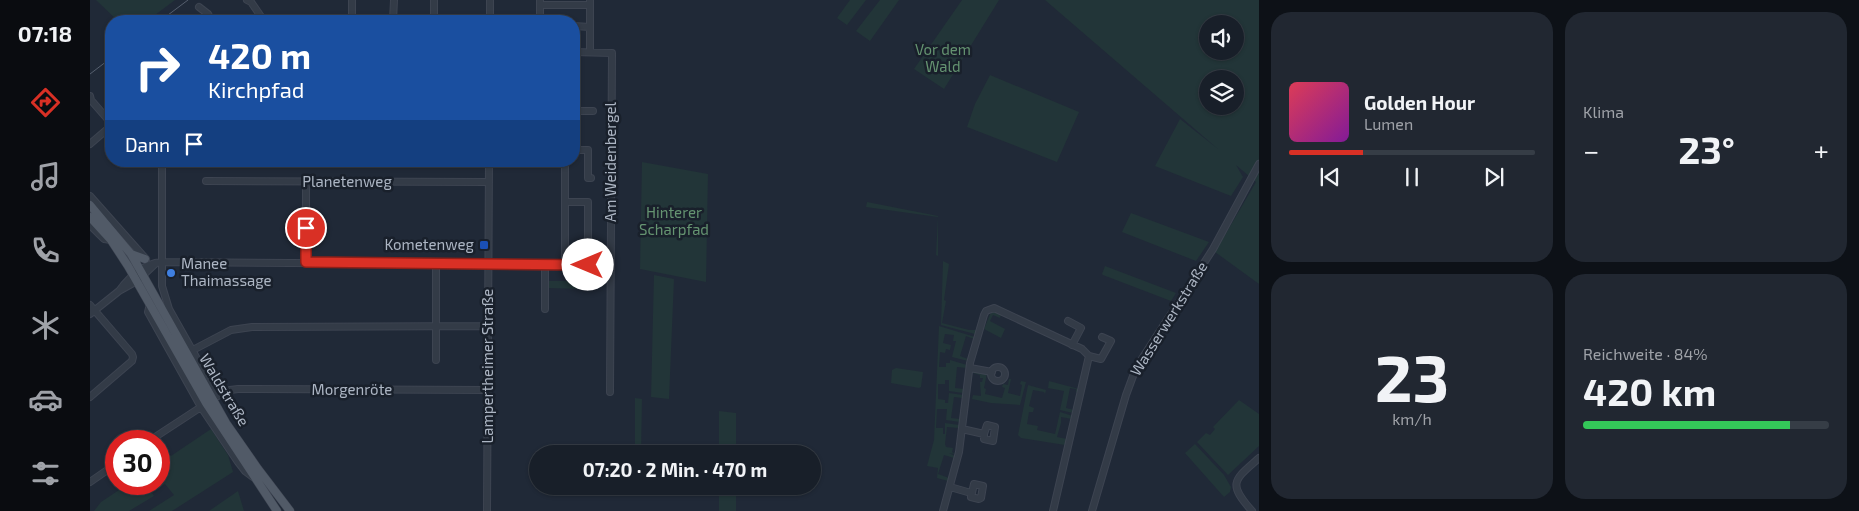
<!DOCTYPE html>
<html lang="de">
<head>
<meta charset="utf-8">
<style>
	:root { --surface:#181f29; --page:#212731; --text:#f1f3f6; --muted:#9fa2a8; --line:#363d46; --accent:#d93025 }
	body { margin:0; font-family:"Exo 2",sans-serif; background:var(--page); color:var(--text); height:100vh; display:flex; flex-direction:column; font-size:19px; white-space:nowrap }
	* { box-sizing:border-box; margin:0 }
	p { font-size:16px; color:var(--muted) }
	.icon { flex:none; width:28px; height:28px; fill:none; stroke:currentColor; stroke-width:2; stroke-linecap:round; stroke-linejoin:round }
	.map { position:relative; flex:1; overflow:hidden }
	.details { display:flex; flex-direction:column; gap:12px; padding:12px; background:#0d1117; width:600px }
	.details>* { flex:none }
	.top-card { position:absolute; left:15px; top:15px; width:475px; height:152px; border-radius:20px; box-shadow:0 1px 4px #0004,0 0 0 1px var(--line); background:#1a4fa0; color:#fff; overflow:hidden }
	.controls { position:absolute; left:1109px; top:15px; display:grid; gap:10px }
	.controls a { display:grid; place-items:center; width:45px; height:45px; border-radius:50%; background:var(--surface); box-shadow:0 1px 4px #0004,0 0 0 1px var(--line); font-size:25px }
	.speed { position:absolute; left:15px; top:430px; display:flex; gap:10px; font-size:25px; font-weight:700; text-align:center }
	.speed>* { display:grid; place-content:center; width:65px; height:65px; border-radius:50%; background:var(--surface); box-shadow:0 1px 4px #0004,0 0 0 1px var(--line); line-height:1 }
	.speed .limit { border:8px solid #d22; background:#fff; color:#111 }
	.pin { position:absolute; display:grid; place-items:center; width:42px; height:42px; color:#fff; margin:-21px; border:2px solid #fff; border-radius:50%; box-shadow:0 1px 5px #0007 }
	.me { position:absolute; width:55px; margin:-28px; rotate:270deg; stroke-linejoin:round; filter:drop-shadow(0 0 4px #0008) }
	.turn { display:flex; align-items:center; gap:18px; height:105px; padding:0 20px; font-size:22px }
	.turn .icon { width:65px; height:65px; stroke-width:2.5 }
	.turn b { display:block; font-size:35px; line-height:42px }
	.then { display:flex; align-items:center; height:48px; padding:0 20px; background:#0003; gap:10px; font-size:19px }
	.big { font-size:38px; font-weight:700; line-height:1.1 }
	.details .tile { flex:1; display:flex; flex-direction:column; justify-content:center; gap:8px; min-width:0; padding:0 18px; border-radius:20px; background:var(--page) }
	.details .dial { align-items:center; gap:0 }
	.dial b { font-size:65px; line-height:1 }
	.song { display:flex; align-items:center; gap:15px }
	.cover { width:60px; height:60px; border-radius:8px; background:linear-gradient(135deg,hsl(350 70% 55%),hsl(290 70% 35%)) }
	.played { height:5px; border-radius:2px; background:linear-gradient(90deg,var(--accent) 30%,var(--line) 30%) }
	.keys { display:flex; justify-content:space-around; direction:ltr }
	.heat { display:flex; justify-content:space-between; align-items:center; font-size:28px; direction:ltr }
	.charge { height:8px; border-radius:4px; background:linear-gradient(90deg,#34c759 84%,var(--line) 0) }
	.details .tiles { flex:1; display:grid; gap:12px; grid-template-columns:repeat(2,1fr) }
	.trip { position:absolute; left:439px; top:445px; width:292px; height:50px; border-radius:25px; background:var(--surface); box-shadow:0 1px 4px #0004,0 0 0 1px var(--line); font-weight:700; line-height:50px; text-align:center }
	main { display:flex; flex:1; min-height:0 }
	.tabs { display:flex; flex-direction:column; width:90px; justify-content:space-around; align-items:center; background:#0a0c10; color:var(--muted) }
	.tabs .icon { width:35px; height:35px }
	.tabs .active { color:var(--accent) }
	.tabs b { font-size:22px; color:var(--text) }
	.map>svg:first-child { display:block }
</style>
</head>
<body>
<main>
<nav class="tabs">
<b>07:18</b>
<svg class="icon active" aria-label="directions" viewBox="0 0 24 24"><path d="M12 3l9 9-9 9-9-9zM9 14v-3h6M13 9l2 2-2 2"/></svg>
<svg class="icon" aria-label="music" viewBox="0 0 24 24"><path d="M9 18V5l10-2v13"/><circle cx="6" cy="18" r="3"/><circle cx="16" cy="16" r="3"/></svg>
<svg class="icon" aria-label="phone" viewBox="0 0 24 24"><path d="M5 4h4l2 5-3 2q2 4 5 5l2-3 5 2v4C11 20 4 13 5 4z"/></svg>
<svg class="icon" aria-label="climate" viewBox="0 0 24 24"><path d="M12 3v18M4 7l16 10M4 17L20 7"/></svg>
<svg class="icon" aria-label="car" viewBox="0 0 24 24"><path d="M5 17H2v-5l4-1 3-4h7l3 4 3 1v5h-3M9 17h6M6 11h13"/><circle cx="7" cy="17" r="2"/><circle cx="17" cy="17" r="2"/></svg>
<svg class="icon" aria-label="filters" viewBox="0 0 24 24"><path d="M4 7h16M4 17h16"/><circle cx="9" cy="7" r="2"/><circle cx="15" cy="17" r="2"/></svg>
</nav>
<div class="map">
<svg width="1169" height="511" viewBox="0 0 1169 511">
	<rect width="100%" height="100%" fill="#202937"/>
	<path fill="#223538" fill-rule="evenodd" d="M6,0h79l-28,21h-29z
		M760,0h16l-19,25 -10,-7z
		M790,0h19l-29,41 -14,-10z
		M872,0h37l-55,89 -30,-20z
		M955,0h214v284l-44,-32 41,-70 -20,-17 7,12 -12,19 -76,-30 25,-47 38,30zM1118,24h27v27h-27zM1118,79h27v27h-27z
		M900,75l89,37 -22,50 -90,-35 8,-23z
		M552,162l66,12 -2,108 -66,-13z
		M777,202l71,14v40l-2,-1 2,-38 -72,-10z
		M1041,213l78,29 -13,19 -74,-29z
		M853,261l6,3 -5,36 2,1 -4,22 27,7h8l-2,4 -34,-9z
		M1015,266l71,27 -5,8 -68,-26 -1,-1z
		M564,275l20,4 -5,120 -18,-2z
		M458,281h36v8l-36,-1z
		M904,311l7,3 -1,4 -7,-3 -3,6 15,8 -4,9 -17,-9 7,-17z
		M849,326l36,11 -1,2 -8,-3 -6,20 8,3v2l-16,-4 4,-16h-3l1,-6 -9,-1 -2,9 8,2 -1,5 -4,-1 -1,4 -5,-1 -1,15h7v-4h4v-3l17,5v3l-10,-1 -2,21 9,1 -1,4 -14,-2v-11h-4v4h-7v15l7,1v3h3l1,-10 14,2v3l-9,-1 -3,21 9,1v3l-14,-2 1,-11h-10l-1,19h7v6h2v-11l14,2v3l-12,-1 -2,17 1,3 7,1 -1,4 3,2 -6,-1 6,3 -1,2 -10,-3 -6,19 11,4 -1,3 -11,-3 1,-10 -11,-2 7,-26z
		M806,368l27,4 -2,15 -2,1 -28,-5 1,-13z
		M883,370l14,3 -3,15 2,1 -1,5 17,4 3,-10 -3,-1 1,-3 5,1 1,-6h2l-3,14 12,3 2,-11 -2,-1 1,-3 5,1 -6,23 -29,-2 -19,-4 1,-4 8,1 -1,-14h2l1,-4h-3v-3l-7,-2z
		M959,381l30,8 -1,4 -2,-1v-3l-6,-1 -4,20 8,2 -1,3 -13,-3 4,-19 -16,-3z
		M938,385l18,5 -1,4 -1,-2 -11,-2 -4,16 5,2 -1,4h-4l-2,12 11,2 -1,4 18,4 5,-22 13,4 -1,3 -11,-2v6l-4,14 10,2 -2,6 -44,-7 -3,-3z
		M545,398l7,1 -1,55h-6z
		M1149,400l20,14v32l-31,29 -31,-33 9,-9 4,2 5,-6 -2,-2z
		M629,411l17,2v41h-17z
		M121,429l17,26 5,17 -61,39h-23l25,-16 -9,-11 -13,9 2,3 -25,15h-35l7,-9 27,-18h31v-20z
		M1105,444l29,31 7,12 -1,5 -6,5 -39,-44z
		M629,486h17v25h-17z
		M148,491l6,20h-35z"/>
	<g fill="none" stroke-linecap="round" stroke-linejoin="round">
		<defs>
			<path id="minor" d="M157,0l4,2 11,16v3
				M450,5h50
				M109,7l9,7 4,7
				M262,21v-21
				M303,21l1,-21
				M344,21v-21
				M400,21v-21
				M450,21v-21
				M484,26l16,1
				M484,52l38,1 -2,339
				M500,52v-52
				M0,96l1,4 20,23
				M484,111h19
				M0,144l21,-18
				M484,150h14v28h3
				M72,161v125l7,23 49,87 12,-6 8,-1 250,1
				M116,181l283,1
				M0,196l56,63
				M0,225l14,14 7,1
				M216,262v-80
				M455,265v44
				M475,265v-104
				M29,291c11,-15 24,-27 42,-29l427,3v-63h-23
				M60,304l-2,8 53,95 37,55 7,9 8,6
				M0,305l42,49 1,3 -1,4 -42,36
				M0,314l29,-23 18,-10 19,-18
				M978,321l13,7 -9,17
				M101,351l40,-21 21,-3 236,-1
				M999,356l12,3 10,-18 -9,-4
				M346,360v-97
				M901 374a7 7 0 1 1 14 0a7 7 0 1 1-14 0Z
				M880,368l22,4
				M872,429l22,5v5l9,2 2,-14 -8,-2 -3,9
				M59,441l52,-34
				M0,482l26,-18
				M884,484l9,2 -2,12 -2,1 -8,-2z
				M860,487l21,6
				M397,511l2,-350
				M853,511l16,-59 11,-89 14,-48 2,-4 8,-3 88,41 7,7 -36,155
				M1002,511l34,-116 10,-27 77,-119 46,-85
				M1162,511c-25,-28 -18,-31 7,-53"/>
			<path id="major" d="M0,205l41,49 95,169 32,46 32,42
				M0,217l21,23 17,26 78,137 71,108
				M41,254l14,5"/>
		</defs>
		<use href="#minor" stroke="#3d4451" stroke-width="8"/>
		<use href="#major" stroke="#3d4451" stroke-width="9"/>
		<use href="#minor" stroke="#333b47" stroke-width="6"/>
		<use href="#major" stroke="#515a67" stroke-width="8"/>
		<path stroke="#555f6e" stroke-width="1" d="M70,21l28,-21
			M0,74l21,-16"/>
	</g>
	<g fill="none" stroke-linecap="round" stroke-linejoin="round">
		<defs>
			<path id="route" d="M216,228v34l282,3"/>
		</defs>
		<use href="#route" stroke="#8d1f18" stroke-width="12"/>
		<use href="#route" stroke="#d93025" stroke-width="9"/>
	</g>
	<rect fill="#1a4fb4" stroke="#19202b" stroke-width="2" x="389" y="240" width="10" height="10" rx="2.5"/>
	<circle fill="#3f7fe0" stroke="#19202b" stroke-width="2" cx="81" cy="273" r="5"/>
	<g text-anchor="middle" stroke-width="5" stroke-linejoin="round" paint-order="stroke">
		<g font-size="15" fill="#659471" stroke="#19202b">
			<text x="853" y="55">Vor dem<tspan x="853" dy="17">Wald</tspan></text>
			<text x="584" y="218">Hinterer<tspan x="584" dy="17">Scharpfad</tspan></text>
		</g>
		<g font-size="15" fill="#adb6c4" stroke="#19202b">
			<text transform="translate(521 162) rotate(-90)" y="5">Am Weidenbergel</text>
			<text x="257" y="187">Planetenweg</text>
			<text transform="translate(1079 319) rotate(-58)" y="5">Wasserwerkstraße</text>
			<text transform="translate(398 366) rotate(-90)" y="5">Lampertheimer Straße</text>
			<text transform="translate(134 390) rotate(59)" y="5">Waldstraße</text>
			<text x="262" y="395">Morgenröte</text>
		</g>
		<g font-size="15" fill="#adb6c4" stroke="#19202b" text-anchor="end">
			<text x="384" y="250">Kometenweg</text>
			<text x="91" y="269" text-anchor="start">Manee<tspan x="91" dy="17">Thaimassage</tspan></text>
		</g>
	</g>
</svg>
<div class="controls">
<a><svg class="icon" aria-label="sound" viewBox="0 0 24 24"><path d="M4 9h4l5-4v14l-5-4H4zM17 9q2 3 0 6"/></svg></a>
<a><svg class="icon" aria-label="layers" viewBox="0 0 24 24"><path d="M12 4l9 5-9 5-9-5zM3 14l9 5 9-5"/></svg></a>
</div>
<div class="speed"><div class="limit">30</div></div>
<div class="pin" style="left:216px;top:228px;background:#d93025"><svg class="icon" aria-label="arrive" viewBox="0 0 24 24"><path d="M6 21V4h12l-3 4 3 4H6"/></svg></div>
<svg class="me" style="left:498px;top:265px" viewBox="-20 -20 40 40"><circle r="19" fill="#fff"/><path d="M0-13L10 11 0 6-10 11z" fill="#d93025"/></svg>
<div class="trip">07:20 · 2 Min. · 470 m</div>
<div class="top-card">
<div class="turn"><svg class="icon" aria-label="right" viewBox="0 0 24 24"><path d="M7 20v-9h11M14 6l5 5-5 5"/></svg><div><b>420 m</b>Kirchpfad</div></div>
<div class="then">Dann<svg class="icon" aria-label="arrive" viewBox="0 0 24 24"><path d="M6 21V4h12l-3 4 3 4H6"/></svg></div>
</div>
</div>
<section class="details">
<div class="tiles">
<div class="tile">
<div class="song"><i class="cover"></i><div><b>Golden Hour</b><p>Lumen</p></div></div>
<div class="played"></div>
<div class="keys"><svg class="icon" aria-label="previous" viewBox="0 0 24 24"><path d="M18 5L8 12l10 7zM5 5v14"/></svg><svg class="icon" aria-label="pause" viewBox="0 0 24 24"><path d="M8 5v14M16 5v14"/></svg><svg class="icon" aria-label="next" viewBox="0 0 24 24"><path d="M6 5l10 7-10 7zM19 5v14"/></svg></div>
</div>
<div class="tile"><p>Klima</p>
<div class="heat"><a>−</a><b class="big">23°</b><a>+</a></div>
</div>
<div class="tile dial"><b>23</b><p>km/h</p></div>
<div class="tile"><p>Reichweite · 84%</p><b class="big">420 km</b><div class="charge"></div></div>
</div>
</section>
</main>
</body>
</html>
